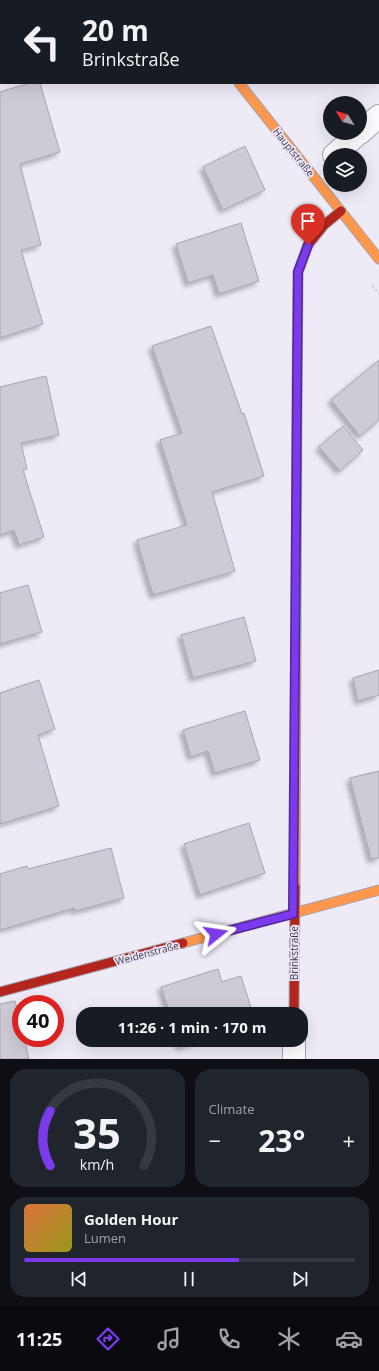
<!DOCTYPE html>
<html lang="en">
<head>
<meta charset="utf-8">
<style>
	:root { --surface:#171b24; --page:#20242c; --text:#f1f3f6; --muted:#9ea1a6; --line:#363941; --accent:#7c3aed }
	body { margin:0; font-family:"Open Sans",sans-serif; background:var(--page); color:var(--text); height:100vh; display:flex; flex-direction:column; font-size:15px; white-space:nowrap }
	* { box-sizing:border-box; margin:0 }
	p { font-size:13px; color:var(--muted) }
	.icon { flex:none; width:22px; height:22px; fill:none; stroke:currentColor; stroke-width:2; stroke-linecap:round; stroke-linejoin:round }
	.map { position:relative; height:1059px; overflow:hidden }
	.details { display:flex; flex-direction:column; gap:10px; padding:10px; background:#0d0f14; flex:1 }
	.details>* { flex:none }
	.hud { position:absolute; left:0px; top:0px; width:379px; height:84px; box-shadow:0 4px 16px #0002; background:#171b24; color:var(--text); overflow:hidden }
	.needle { width:26px; rotate:307deg }
	.fabs { position:absolute; left:323px; top:96px; display:grid; gap:8px }
	.fabs a { display:grid; place-items:center; width:44px; height:44px; border-radius:50%; background:var(--surface); box-shadow:0 4px 16px #0002; font-size:20px }
	.speed { position:absolute; left:12px; top:995px; display:flex; gap:8px; font-size:20px; font-weight:700; text-align:center }
	.speed>* { display:grid; place-content:center; width:52px; height:52px; border-radius:50%; background:var(--surface); box-shadow:0 4px 16px #0002; line-height:1 }
	.speed .limit { border:6px solid #d22; background:#fff; color:#111 }
	.pin { position:absolute; display:grid; place-items:center; width:34px; height:34px; color:#fff; margin:-41px -17px; border-radius:50% 50% 50% 0; rotate:-45deg; box-shadow:0 0 4px #0007 }
	.pin .icon { rotate:45deg }
	.me { position:absolute; width:44px; margin:-22px; rotate:75deg; stroke-linejoin:round; filter:drop-shadow(0 0 3px #0008) }
	.turn { display:flex; align-items:center; gap:14px; height:84px; padding:0 16px; font-size:18px }
	.turn .icon { width:52px; height:52px; stroke-width:2.5 }
	.turn b { display:block; font-size:28px; line-height:34px }
	.big { font-size:30px; font-weight:700; line-height:1.1 }
	.details .widget { flex:1; display:flex; flex-direction:column; justify-content:center; gap:6px; min-width:0; padding:0 14px; border-radius:16px; background:var(--page) }
	.details .dial { align-items:center; gap:0 }
	.dial svg { height:104px; overflow:visible; fill:none; stroke:var(--line); stroke-width:7; stroke-linecap:round; text-anchor:middle }
	.dial text { fill:var(--text); stroke:none }
	.song { display:flex; align-items:center; gap:12px }
	.cover { width:48px; height:48px; border-radius:6px; background:linear-gradient(135deg,hsl(20 70% 55%),hsl(60 70% 35%)) }
	.played { height:4px; border-radius:2px; background:linear-gradient(90deg,var(--accent) 65%,var(--line) 65%) }
	.keys { display:flex; justify-content:space-around; direction:ltr }
	.heat { display:flex; justify-content:space-between; align-items:center; font-size:22px; direction:ltr }
	.details .tiles { flex:1; display:grid; gap:10px; grid-template-columns:1fr 1fr }
	.widget:last-child { grid-column:span 2 }
	.trip { position:absolute; left:76px; top:1007px; width:232px; height:40px; border-radius:16px; background:var(--surface); box-shadow:0 4px 16px #0002; font-weight:700; line-height:40px; text-align:center }
	.menu { display:flex; height:64px; justify-content:space-around; align-items:center; background:#090b0e; color:var(--muted) }
	.menu .icon { width:28px; height:28px }
	.menu .selected { color:var(--accent) }
	.menu b { font-size:18px; color:var(--text) }
	.map>svg:first-child { display:block }
</style>
</head>
<body>
<div class="map">
<svg width="379" height="1059" viewBox="0 0 379 1059">
	<defs>
		<filter id="shadow"><feDropShadow dx="-3.5" dy="3.5" stdDeviation="2" flood-color="#0004"/></filter>
	</defs>
	<rect width="100%" height="100%" fill="#eeeaf6"/>
	<path fill="#cfcbd6" stroke="#a8a4b0" filter="url(#shadow)" d="M30,83h10l20,69 -40,12 21,81 -20,5 22,74 -43,14v-246z
		M245,146l20,44 -42,20 -20,-43z
		M241,223l18,58 -40,13 -6,-19 -25,8 -12,-39z
		M211,326l31,88 2,-1 20,63 -52,16 23,79 -82,24 -16,-55 50,-15 -27,-85 22,-7 -30,-87z
		M379,360v60l-19,16 -29,-36z
		M46,376l13,59 -38,8 6,26 -4,1 21,67 -25,8 -5,-15 -14,5v-148z
		M343,426l20,24 -23,21 -21,-24z
		M28,585l14,47 -42,12v-51z
		M244,617l12,44 -63,17 -12,-43z
		M379,670v25l-21,6 -5,-23z
		M39,680l16,49 -17,6 21,71 -59,18v-131z
		M245,711l15,49 -45,13 -7,-22 -17,6 -8,-27z
		M379,771v87l-8,1 -21,-81z
		M249,823l16,50 -65,22 -16,-51z
		M111,848l13,50 -49,13 -1,-3 -74,22v-56l27,-8 1,3z
		M218,969l4,13 19,-6 12,38h-83l-9,-27z
		M15,1001l6,24v13h3l5,21h-29v-55z
		M178,1040h23l-21,7z"/>
	<g fill="none" stroke-linecap="round" stroke-linejoin="round">
		<defs>
			<path id="street" d="M360,133l19,-17
				M334,155l25,-22
				M294,1040v19"/>
			<path id="fast" d="M173,0l1,1
				M296,640l1,-249"/>
			<path id="slow" d="M239,83l140,176
				M295,887l1,-247
				M183,943l196,-53"/>
			<path id="jam" d="M297,391l1,-119 10,-27 16,-20 17,-14
				M0,992l183,-49
				M294,1014l1,-127"/>
		</defs>
		<use href="#street" stroke="#a6a2ad" stroke-width="24"/>
		<use href="#fast" stroke="#a6a2ad" stroke-width="11"/>
		<use href="#slow" stroke="#a6a2ad" stroke-width="11"/>
		<use href="#jam" stroke="#a6a2ad" stroke-width="11"/>
		<path stroke="#d7d6da" stroke-width="2.5" stroke-dasharray="3 2" stroke-linecap="butt" d="M372,285l7,9"/>
		<use href="#street" stroke="#fcfcfe" stroke-width="22"/>
		<use href="#fast" stroke="#63d668" stroke-width="9"/>
		<use href="#slow" stroke="#ff974d" stroke-width="9"/>
		<use href="#jam" stroke="#b3261e" stroke-width="9"/>
	</g>
	<g fill="none" stroke-linecap="round" stroke-linejoin="round">
		<defs>
			<path id="route" d="M216,934l77,-20 5,-642 10,-27"/>
		</defs>
		<use href="#route" stroke="#51269a" stroke-width="10"/>
		<use href="#route" stroke="#7c3aed" stroke-width="7"/>
	</g>
	<g text-anchor="middle" stroke-width="3.5" stroke-linejoin="round" paint-order="stroke">
		<g font-size="10" fill="#3d3946" stroke="#ece6fa">
			<text transform="translate(294 152) rotate(51)" y="4">Hauptstraße</text>
			<text transform="translate(147 953) rotate(-15)" y="4">Weidenstraße</text>
			<text transform="translate(294 953) rotate(-90)" y="4">Brinkstraße</text>
		</g>
	</g>
</svg>
<div class="fabs">
<a><svg class="needle" viewBox="-14 -14 28 28"><path d="M0-13l5 13h-10z" fill="#e53935"/><path d="M0 13l5-13h-10z" fill="#9ea1a6"/></svg></a>
<a><svg class="icon" aria-label="layers" viewBox="0 0 24 24"><path d="M12 4l9 5-9 5-9-5zM3 14l9 5 9-5"/></svg></a>
</div>
<div class="speed"><div class="limit">40</div></div>
<div class="pin" style="left:308px;top:245px;background:#d93025"><svg class="icon" aria-label="arrive" viewBox="0 0 24 24"><path d="M6 21V4h12l-3 4 3 4H6"/></svg></div>
<svg class="me" style="left:216px;top:934px" viewBox="-20 -20 40 40"><path d="M0-17L14 15 0 8-14 15z" fill="#7c3aed" stroke="#fff" stroke-width="4"/></svg>
<div class="trip">11:26 · 1 min · 170 m</div>
<div class="hud">
<div class="turn"><svg class="icon" aria-label="left" viewBox="0 0 24 24"><path d="M17 20v-9H6M10 6l-5 5 5 5"/></svg><div><b>20 m</b>Brinkstraße</div></div>
</div>
</div>
<section class="details">
<div class="tiles">
<div class="widget dial"><svg viewBox="0 0 100 80">
<path d="M14 69A42 42 0 1 1 86 69"/>
<path d="M14 69A42 42 0 0 1 14 27" stroke="#7c3aed"/>
<text x="50" y="56" font-size="32" font-weight="700">35</text>
<text x="50" y="72" font-size="11">km/h</text>
</svg></div>
<div class="widget"><p>Climate</p>
<div class="heat"><a>−</a><b class="big">23°</b><a>+</a></div>
</div>
<div class="widget">
<div class="song"><i class="cover"></i><div><b>Golden Hour</b><p>Lumen</p></div></div>
<div class="played"></div>
<div class="keys"><svg class="icon" aria-label="previous" viewBox="0 0 24 24"><path d="M18 5L8 12l10 7zM5 5v14"/></svg><svg class="icon" aria-label="pause" viewBox="0 0 24 24"><path d="M8 5v14M16 5v14"/></svg><svg class="icon" aria-label="next" viewBox="0 0 24 24"><path d="M6 5l10 7-10 7zM19 5v14"/></svg></div>
</div>
</div>
</section>
<nav class="menu">
<b>11:25</b>
<svg class="icon selected" aria-label="directions" viewBox="0 0 24 24"><path d="M12 3l9 9-9 9-9-9zM9 14v-3h6M13 9l2 2-2 2"/></svg>
<svg class="icon" aria-label="music" viewBox="0 0 24 24"><path d="M9 18V5l10-2v13"/><circle cx="6" cy="18" r="3"/><circle cx="16" cy="16" r="3"/></svg>
<svg class="icon" aria-label="phone" viewBox="0 0 24 24"><path d="M5 4h4l2 5-3 2q2 4 5 5l2-3 5 2v4C11 20 4 13 5 4z"/></svg>
<svg class="icon" aria-label="climate" viewBox="0 0 24 24"><path d="M12 3v18M4 7l16 10M4 17L20 7"/></svg>
<svg class="icon" aria-label="car" viewBox="0 0 24 24"><path d="M5 17H2v-5l4-1 3-4h7l3 4 3 1v5h-3M9 17h6M6 11h13"/><circle cx="7" cy="17" r="2"/><circle cx="17" cy="17" r="2"/></svg>
</nav>
</body>
</html>
